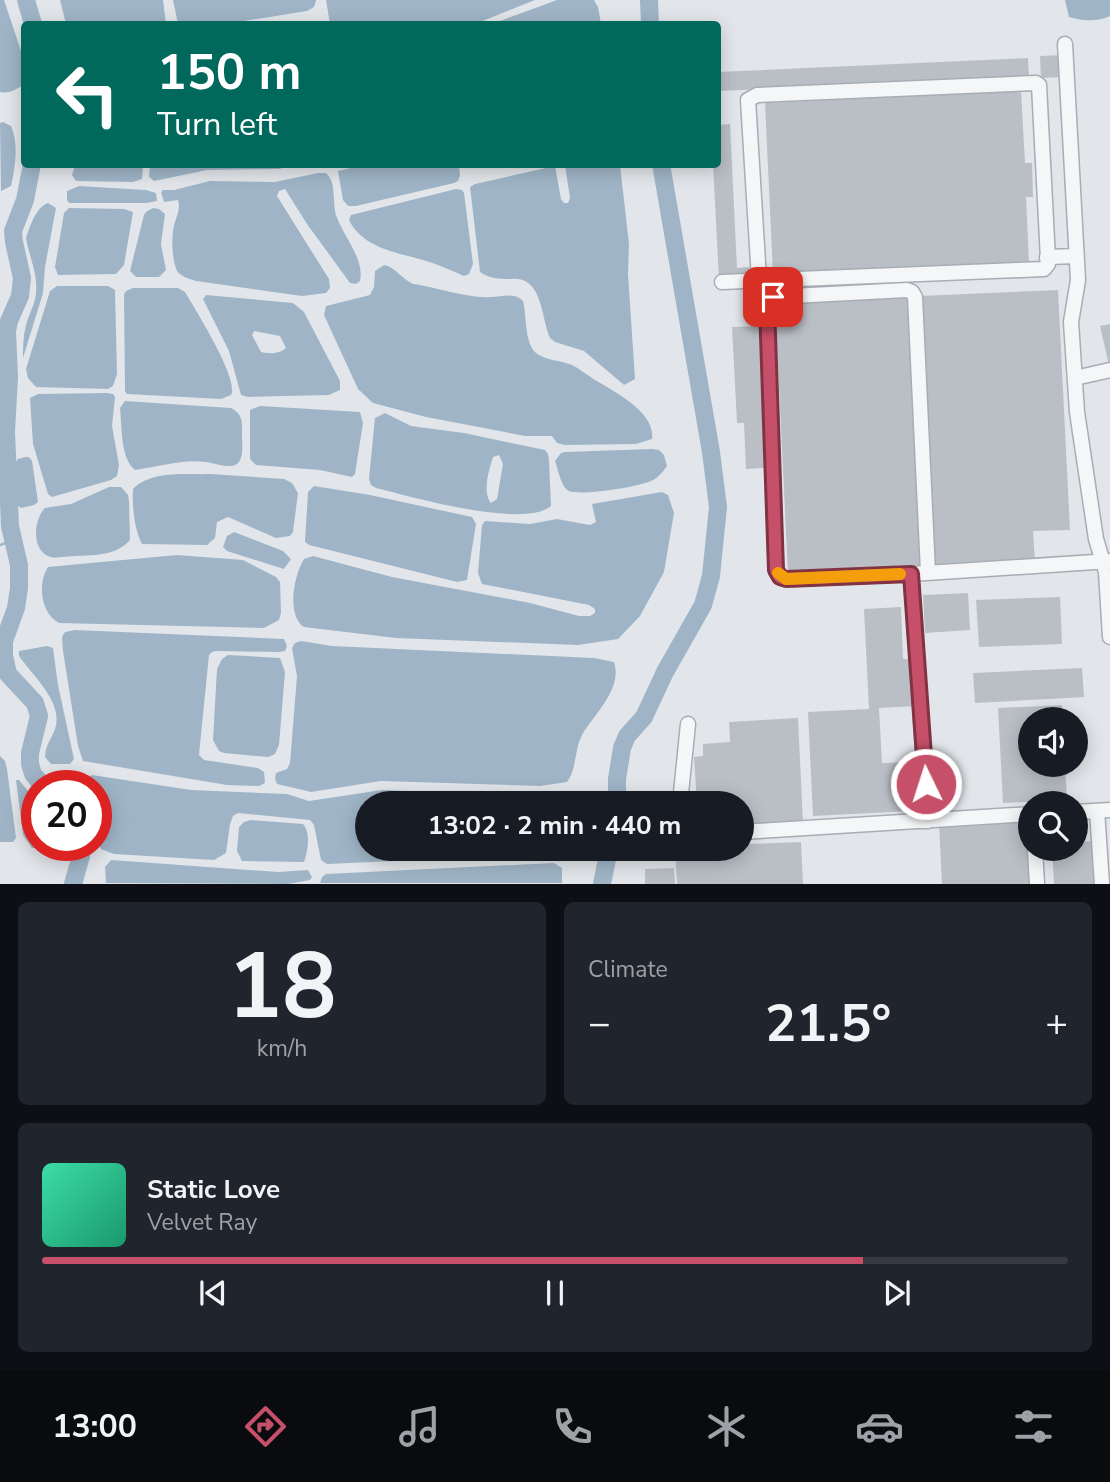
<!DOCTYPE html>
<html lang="en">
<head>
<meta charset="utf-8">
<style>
	:root { --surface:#171b24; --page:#20242c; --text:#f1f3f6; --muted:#9ea1a6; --line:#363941; --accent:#c64f69 }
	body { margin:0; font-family:"Nunito Sans",sans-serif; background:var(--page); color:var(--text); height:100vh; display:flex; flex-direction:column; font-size:26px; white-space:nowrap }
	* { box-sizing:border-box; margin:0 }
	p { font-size:23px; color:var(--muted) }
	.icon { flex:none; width:38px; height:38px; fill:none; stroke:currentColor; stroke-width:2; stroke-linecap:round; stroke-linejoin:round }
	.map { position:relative; height:884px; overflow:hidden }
	.side { display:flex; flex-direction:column; gap:18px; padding:18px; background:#0d0f14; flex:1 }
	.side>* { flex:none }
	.guide { position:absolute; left:21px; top:21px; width:700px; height:147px; border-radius:7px; box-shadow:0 4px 18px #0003; background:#00695c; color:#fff; overflow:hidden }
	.fabs { position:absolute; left:1018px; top:707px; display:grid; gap:14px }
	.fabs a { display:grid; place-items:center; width:70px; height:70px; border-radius:50%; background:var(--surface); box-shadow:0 4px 18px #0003; font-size:35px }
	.speed { position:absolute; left:21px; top:770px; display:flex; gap:14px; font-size:35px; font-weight:700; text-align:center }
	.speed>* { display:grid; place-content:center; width:91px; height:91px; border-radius:50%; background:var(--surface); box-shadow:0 4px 18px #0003; line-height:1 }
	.speed .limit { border:10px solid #d22; background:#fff; color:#111 }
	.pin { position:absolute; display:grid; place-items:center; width:60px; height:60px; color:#fff; margin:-30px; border-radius:14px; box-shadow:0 4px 10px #0006 }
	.me { position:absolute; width:77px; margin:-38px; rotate:356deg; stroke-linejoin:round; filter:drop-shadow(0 0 5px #0008) }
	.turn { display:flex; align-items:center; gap:24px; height:147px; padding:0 21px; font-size:32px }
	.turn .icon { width:91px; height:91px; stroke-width:2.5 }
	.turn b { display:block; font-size:49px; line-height:60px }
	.big { font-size:52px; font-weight:700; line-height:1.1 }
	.side .widget { flex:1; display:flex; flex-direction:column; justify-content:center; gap:10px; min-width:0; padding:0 24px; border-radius:10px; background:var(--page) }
	.side .dial { align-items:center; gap:0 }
	.dial b { font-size:91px; line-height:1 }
	.song { display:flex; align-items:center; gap:21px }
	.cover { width:84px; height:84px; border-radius:10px; background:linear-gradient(135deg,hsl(160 70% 55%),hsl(160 70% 35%)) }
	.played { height:7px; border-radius:4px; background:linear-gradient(90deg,var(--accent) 80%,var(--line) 80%) }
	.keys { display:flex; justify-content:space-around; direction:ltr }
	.heat { display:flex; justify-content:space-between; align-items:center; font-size:38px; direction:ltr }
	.side .tiles { flex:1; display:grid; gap:18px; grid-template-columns:1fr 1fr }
	.widget:last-child { grid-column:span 2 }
	.trip { position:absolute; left:355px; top:791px; width:399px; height:70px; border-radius:35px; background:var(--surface); box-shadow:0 4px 18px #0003; font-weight:700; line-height:70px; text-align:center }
	.dock { display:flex; height:112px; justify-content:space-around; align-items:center; background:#090b0e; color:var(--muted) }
	.dock .icon { width:49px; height:49px }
	.dock .selected { color:var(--accent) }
	.dock b { font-size:32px; color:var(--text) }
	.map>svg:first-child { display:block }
</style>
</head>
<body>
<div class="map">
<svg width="1110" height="884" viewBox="0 0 1110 884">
	<rect width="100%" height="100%" fill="#e2e6ea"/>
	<path fill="#9fb5c7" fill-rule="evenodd" d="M0,0h4l20,60v25c-8,4 -14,9 -24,7z
		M60,0h103l3,24h-100z
		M173,0h143v1l-2,6 -7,4 -82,13h-47z
		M326,0h209l-60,24h-145z
		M557,0h37l4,7 3,17h-109z
		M1065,0h45v16c-12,6 -28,5 -41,1z
		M3,122l8,4c8,18 4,42 0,60l-10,5 -1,-68z
		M75,165h68l-1,14 -9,3 -57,-1 -4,-6z
		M150,165v-1l142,1 -13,4 -72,1 -53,11 -5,-4z
		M363,165h96l1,11 -2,5 -4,2 -98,23h-8l-5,-6 -5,-29z
		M565,165h55l9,79 -1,30 7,105 -11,6 -40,-34 -29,-9 -5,-4c-9,-19 -7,-62 -38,-59 -12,0 -22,0 -32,-7l-10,-85 5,-3 80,-18 6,33 3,4h4l2,-5z
		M318,173h8c11,10 6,28 10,42 7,21 29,44 24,66l-4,3 -6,-1 -43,-59 -22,-35 -6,2 -2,5 52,83 1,9 -4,5 -24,3 -106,-15c-6,-2 -15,-4 -19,-10 -5,-11 -6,-33 -3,-45 2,-9 7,-17 4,-26l-14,2 -3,-10 2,-2h11l36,-9 65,1z
		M79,186l67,4 10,3 1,8 -10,2h-78l-2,-3v-9z
		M456,189l6,1 2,3 9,71 -4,10 -5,2c-14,-6 -27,-12 -41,-16 -28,-8 -60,-12 -74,-40l2,-5z
		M48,203l8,5 -11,59 -2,26 -20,65c0,-11 0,-22 3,-33 3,-12 9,-20 10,-32 2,-20 -7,-36 -10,-55 4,-12 10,-31 22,-35z
		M69,208l55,1 9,3 -9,53 -8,9 -58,1 -3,-8 9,-54z
		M153,208l6,1 6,5 -4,30 5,26 -7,7h-23l-6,-6 14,-56 2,-3z
		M384,265c11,2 18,14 29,19 22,3 58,15 78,13 11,0 23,-5 32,4 4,15 1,41 13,52 10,8 25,7 36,12 8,4 15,10 23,15 18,11 61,32 57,59l-16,5 -71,1 -8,-2 -5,-7h-27l-99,-19 -53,-14 -15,-14 -34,-74 2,-9 44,-11 4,-8 1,-16z
		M57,286h51l7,4 2,84 -4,12 -5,3 -72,-2 -8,-9 -2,-9 24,-78z
		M133,288h45l7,4c10,17 55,88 46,103l-10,4 -94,-5 -2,-3 -1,-97 2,-3z
		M206,295l87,8 11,9 36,69v9l-11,5 -81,2 -7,-2 -12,-44 -26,-52zM254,331l26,5 6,12c-6,6 -18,6 -25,4l-9,-17z
		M107,393l6,1 2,3 -3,29 7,39 -2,11 -6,4 -59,17 -4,-3 -15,-50 -3,-46 8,-4z
		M125,401l106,7c13,7 11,15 11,28 0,8 2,21 -4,27 -7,7 -23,0 -32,-1 -23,-3 -48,5 -71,8 -15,-12 -13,-44 -15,-62z
		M260,406l100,6 3,11 -8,51 -3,3 -32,-7 -64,-5 -6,-6v-49z
		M385,413l26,13 53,7 81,17 3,4 1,6 2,46c-27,23 -139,-9 -175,-18l-5,-3 -2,-6 6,-61zM499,455l4,9 -6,35 -6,4c-9,-11 -2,-33 2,-46z
		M652,449l7,1 5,5 3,11c-5,7 -9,12 -16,15 -13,6 -70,15 -82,10 -8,-4 -11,-22 -14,-30l6,-8 4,-1z
		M25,457h4l3,4 6,41 -4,3 -13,3 -3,-2 -3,-43 3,-4z
		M211,474l73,5 8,4 6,10 -5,39 -3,4 -14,2 -48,-21 -11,5 -2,16 -8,7 -65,-1c-8,-15 -10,-39 -9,-55 19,-19 52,-14 78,-15z
		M314,486l56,9 102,22 4,7 -9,56 -10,2 -148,-37 -4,-3 3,-50z
		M109,487h12l7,8 1,6 1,39c-16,19 -44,14 -66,17 -5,0 -11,2 -16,-1 -17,-8 -14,-37 -3,-48l26,-4z
		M662,492l6,3 6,18 -10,59 -24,44 -22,23 -40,6 -182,-7 -92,-11c-18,-12 -10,-52 0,-68l9,-3 79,21 138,26 49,13h11l5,-3v-4l-6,-4 -107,-21 -4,-11 4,-48 3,-4 45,3 27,-5 33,6 6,-3 -4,-18z
		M234,532l49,19 8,8 -7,10 -57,-18 -4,-4 4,-11z
		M177,555l66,5 33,17 4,5 1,31 -2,7 -15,8 -205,-5c-18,-9 -22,-39 -11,-56z
		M75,630l209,9 3,7 -2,5 -6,1 -63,-1 -4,1 -3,3 -10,100 5,5 54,8 6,4 1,11 -6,3 -32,-1 -144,-24 -5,-15 -15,-95 -1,-14 3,-5z
		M301,641l31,5 262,12 20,4c9,27 -20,52 -32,73 -8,15 -5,34 -15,47l-27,4 -159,-5 -70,11 -34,-8 -2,-5 1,-6 11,-4 3,-6 7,-87 -5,-28 3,-5z
		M47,646l6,2 5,37 16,74 -4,5h-19l-6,-7c0,-13 9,-21 11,-32 5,-25 -24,-50 -37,-69v-5z
		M228,655l52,3 5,14 -6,73 -4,9 -7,3 -44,-4 -5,-2 -6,-11 4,-71 5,-10z
		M0,756l5,5 2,8 9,69 -3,4h-13z
		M92,775l99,15 96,4 22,7 73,-11 113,4 73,-1 4,10h-204v46h197l-9,6 -7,2 -110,2 -112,5 -6,-4 -7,-35 -4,-5 -72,-7 -5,3 -3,8 -4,29 -12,7 -100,-6 -13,-5 -5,-10v-53h-12l1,-8z
		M16,780h3l18,22v43h20l-1,1 -24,2 -9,-13z
		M251,820l52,4c8,9 5,27 1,38l-62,-1 -5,-10 2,-24 5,-5z
		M111,860l167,12 30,-2 4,7 -2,3 -22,4 -182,-1 -1,-16z
		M554,863l8,5v15h-242l2,-6 4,-3z"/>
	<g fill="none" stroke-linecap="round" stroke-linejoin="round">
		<path stroke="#9fb5c7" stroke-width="2.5" d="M0,545l14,-5"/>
		<path stroke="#9fb5c7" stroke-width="18" d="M26,0l7,24
			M649,0l1,24
			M32,164l-7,36 -12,31 1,11 8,36 -2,18 -11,25 -2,10 2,46 -3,55 4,94 9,39v23l-3,20 -12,33v14l4,19 27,29 4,13 -9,37v11l3,10 10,12
			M617,803v-24l5,-31 5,-12 17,-19 21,-45 38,-67 8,-29 7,-69 -7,-55 -50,-288
			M73,884l8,-28 -2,-11
			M602,884l7,-35"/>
	</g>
	<path fill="#babfc6" d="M1062,55l1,22 -22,1 -1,-22z
		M1028,58l1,19 -311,14v-19z
		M1021,91l4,72h7l1,34h-7l3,65 -256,12 -8,-171z
		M730,124l7,144 12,-1v12l-30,1 -6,-116h5v-39z
		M1058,290l12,240 -37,1 2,31 -100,4 -14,-270z
		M908,297l13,271 -133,6 -13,-271z
		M1110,324v41h-1l-9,-39z
		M759,326l7,142 -20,1 -2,-46h-7l-5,-96z
		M968,593l2,37 -45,3 -2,-38z
		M1060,597l2,47 -83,3 -3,-47z
		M901,607l2,52h12l2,47 -38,2 3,55 28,-1 2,49 -99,5 -5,-104 61,-3 -5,-100z
		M1082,668l2,29 -109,6 -2,-30z
		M1062,705l1,14h-32v46h34l2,35 -64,3 -5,-95z
		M798,718l5,105 -61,3v-23h-45l-3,-46 9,-1v-12l27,-2 -1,-20z
		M1028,818l4,66h-90l-3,-62z
		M742,837l8,1v6l51,-2 2,42h-126l-2,-35h67z
		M1096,841l2,43h-44l-2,-35h24v-7z
		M674,868l1,16h-30v-15z"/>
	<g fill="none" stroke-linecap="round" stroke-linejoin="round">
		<defs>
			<path id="minor" d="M1065,44l13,236 -7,42 6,90 19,127 10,33 4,65
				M759,279l-11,-179 9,-5 279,-12 3,2 9,174
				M722,282l322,-13 4,-5 -1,-7 30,-1
				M1075,378l35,-8
				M928,572l-13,-275 -3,-5 -5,-2 -134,7 -4,3 -2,6 9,264 4,7 6,2 125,-5 199,-13
				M911,574l17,247
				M680,803l8,-79
				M1097,811l5,73
				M1076,812l34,-2
				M742,832l289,-18
				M1035,849l2,35"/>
		</defs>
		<use href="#minor" stroke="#a7adb4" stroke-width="17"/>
		<use href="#minor" stroke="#f5f6f8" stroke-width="14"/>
	</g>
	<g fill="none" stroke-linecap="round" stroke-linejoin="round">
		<defs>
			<path id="route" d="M773,297l-4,3 -2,6 9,264 4,7 6,2 125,-5 15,210"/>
		</defs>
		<use href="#route" stroke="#813344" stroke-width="18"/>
		<use href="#route" stroke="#c64f69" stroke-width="12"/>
		<path stroke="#f59e0b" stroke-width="12" d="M778,573l8,6 114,-5"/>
	</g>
</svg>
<div class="fabs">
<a><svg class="icon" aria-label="sound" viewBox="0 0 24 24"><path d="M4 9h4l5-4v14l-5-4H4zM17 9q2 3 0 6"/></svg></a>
<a><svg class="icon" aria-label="search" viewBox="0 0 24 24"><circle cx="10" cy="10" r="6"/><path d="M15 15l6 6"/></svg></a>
</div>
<div class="speed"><div class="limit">20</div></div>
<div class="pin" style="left:773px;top:297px;background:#d93025"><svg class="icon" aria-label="arrive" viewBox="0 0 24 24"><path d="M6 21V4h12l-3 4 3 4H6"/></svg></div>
<svg class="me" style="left:926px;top:784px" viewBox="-20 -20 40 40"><circle r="17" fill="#c64f69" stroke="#fff" stroke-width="3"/><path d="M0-11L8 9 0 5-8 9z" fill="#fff"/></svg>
<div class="trip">13:02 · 2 min · 440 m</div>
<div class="guide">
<div class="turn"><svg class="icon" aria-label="left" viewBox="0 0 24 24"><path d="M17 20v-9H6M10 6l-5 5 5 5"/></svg><div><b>150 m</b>Turn left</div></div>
</div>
</div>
<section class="side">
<div class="tiles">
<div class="widget dial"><b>18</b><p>km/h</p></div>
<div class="widget"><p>Climate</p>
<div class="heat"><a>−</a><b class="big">21.5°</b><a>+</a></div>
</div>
<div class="widget">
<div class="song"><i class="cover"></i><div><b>Static Love</b><p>Velvet Ray</p></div></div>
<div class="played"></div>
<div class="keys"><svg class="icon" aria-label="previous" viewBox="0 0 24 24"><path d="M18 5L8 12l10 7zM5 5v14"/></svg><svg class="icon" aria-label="pause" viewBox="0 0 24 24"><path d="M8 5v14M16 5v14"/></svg><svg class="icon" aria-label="next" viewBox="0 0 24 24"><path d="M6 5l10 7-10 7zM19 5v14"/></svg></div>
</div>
</div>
</section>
<nav class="dock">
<b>13:00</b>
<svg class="icon selected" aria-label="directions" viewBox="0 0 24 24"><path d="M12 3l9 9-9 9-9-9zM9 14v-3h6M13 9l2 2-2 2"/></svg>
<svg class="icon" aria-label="music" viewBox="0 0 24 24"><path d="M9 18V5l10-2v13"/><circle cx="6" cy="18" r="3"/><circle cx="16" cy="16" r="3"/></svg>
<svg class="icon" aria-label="phone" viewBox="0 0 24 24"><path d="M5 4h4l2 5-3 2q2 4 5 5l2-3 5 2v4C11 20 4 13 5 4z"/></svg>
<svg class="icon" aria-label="climate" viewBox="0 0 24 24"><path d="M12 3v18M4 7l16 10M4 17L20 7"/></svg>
<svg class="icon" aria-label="car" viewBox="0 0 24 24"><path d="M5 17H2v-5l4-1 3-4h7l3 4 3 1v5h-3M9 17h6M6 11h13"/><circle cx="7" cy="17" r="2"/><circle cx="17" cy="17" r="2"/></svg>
<svg class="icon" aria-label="filters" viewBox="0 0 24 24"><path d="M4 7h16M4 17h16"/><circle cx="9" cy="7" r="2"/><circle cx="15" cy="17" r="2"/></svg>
</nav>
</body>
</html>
